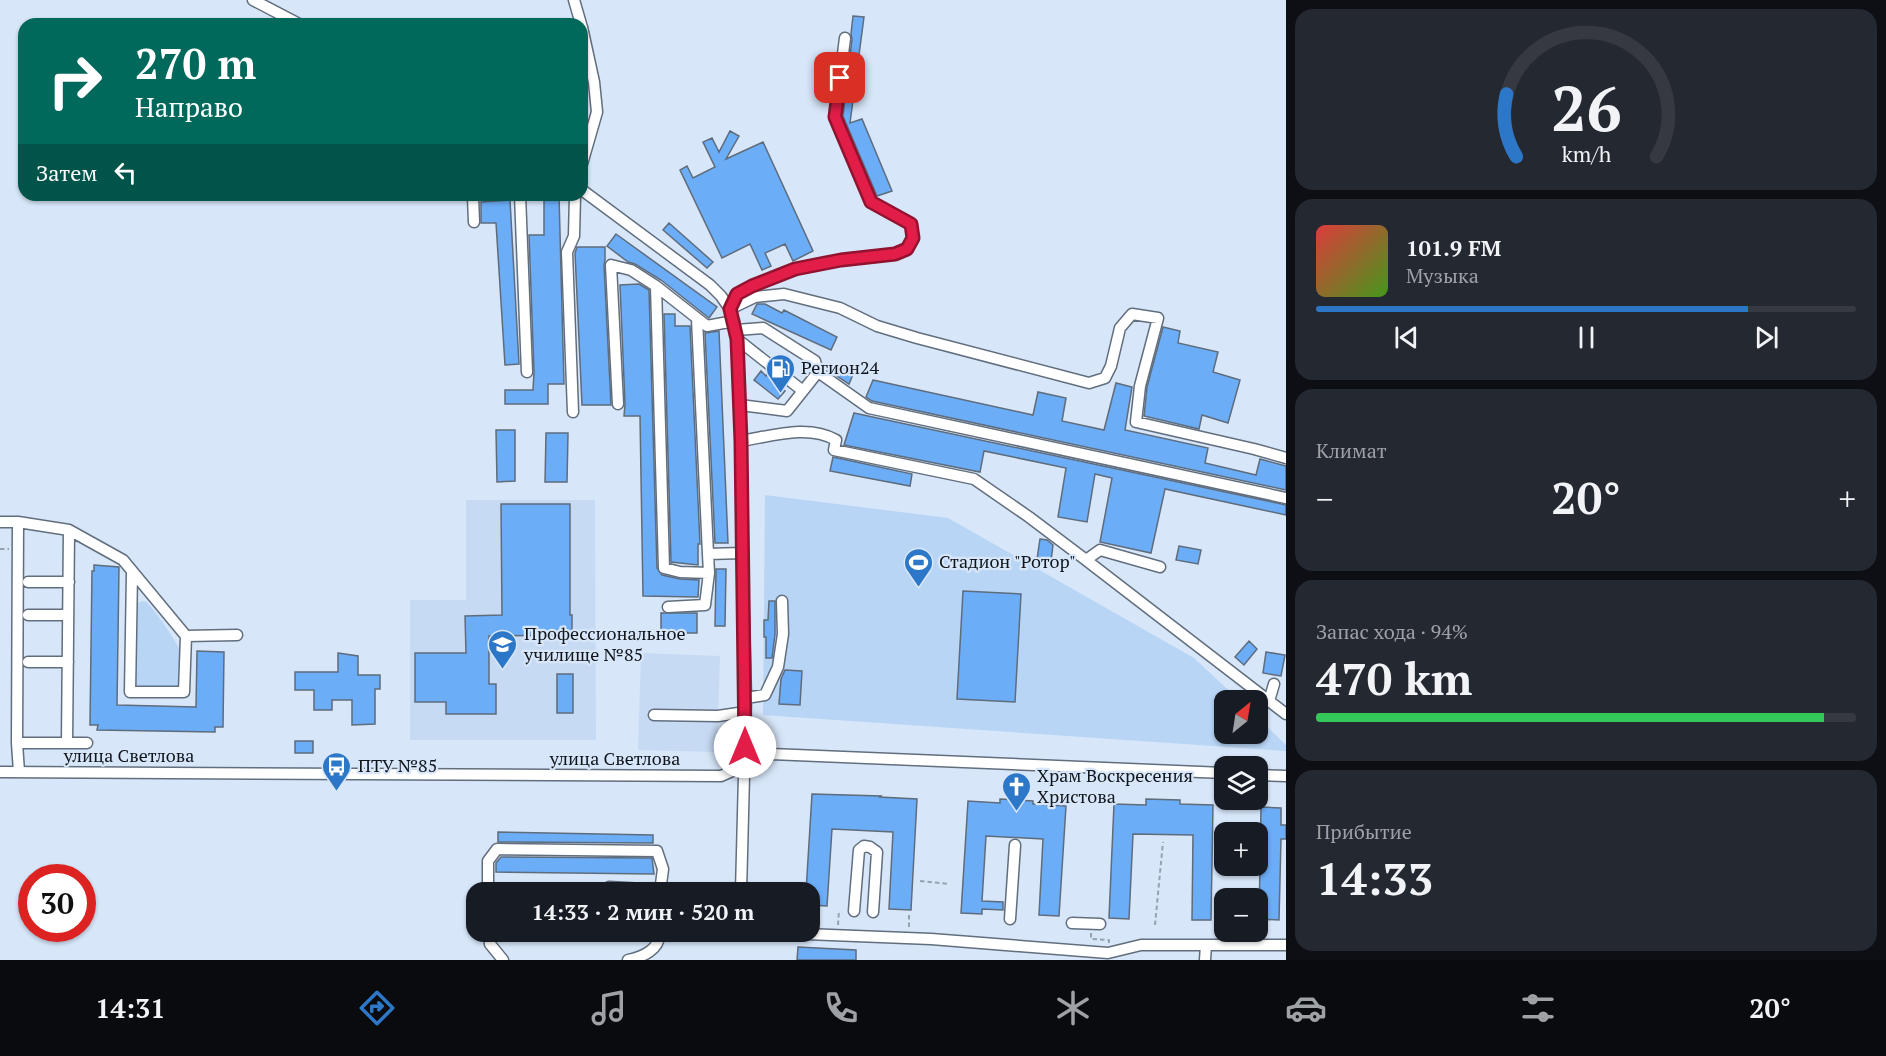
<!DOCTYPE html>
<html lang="ru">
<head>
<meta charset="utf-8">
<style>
	:root { --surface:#171b24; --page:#242831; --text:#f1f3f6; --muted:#9ea1a6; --line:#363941; --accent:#2c77c7 }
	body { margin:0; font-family:"PT Serif",serif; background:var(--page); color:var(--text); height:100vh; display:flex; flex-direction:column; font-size:22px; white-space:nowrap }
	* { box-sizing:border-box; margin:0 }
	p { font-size:20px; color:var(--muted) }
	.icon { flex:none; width:33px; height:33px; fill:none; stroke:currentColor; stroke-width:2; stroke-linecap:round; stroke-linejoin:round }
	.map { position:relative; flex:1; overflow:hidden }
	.drawer { display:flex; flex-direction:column; gap:9px; padding:9px; background:#0d0f14; width:600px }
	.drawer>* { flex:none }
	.top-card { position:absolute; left:18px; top:18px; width:570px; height:183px; border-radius:18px; box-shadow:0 2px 4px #0004; background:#00695c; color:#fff; overflow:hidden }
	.needle { width:39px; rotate:30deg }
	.controls { position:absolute; left:1214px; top:690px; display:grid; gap:12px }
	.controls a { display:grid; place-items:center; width:54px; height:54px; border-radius:12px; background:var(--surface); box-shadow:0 2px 4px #0004; font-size:30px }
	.speed { position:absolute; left:18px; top:864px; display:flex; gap:12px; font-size:30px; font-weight:700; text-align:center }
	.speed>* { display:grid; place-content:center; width:78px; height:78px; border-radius:50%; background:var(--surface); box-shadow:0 2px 4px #0004; line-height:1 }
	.speed .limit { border:9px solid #d22; background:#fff; color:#111 }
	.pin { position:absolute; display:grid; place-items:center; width:51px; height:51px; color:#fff; margin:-26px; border-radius:12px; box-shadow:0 3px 9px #0006 }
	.me { position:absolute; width:66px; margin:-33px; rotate:0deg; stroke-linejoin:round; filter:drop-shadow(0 0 4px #0008) }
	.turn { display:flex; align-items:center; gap:21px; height:126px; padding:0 18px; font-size:27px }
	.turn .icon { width:78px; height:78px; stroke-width:2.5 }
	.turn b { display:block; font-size:42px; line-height:51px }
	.then { display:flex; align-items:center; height:57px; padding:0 18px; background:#0003; gap:12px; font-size:22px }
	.big { font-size:45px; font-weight:800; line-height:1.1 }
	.drawer .widget { flex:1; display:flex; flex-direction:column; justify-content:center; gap:9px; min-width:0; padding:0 21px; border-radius:18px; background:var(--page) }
	.drawer .dial { align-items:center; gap:0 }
	.dial svg { height:156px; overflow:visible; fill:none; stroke:var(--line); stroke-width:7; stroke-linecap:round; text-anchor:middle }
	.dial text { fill:var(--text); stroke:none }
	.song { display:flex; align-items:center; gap:18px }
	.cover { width:72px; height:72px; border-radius:9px; background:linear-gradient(135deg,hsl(0 70% 55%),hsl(100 70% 35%)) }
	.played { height:6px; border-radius:3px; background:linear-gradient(90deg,var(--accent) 80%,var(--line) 80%) }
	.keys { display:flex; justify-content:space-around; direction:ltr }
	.heat { display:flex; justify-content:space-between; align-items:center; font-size:33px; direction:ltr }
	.charge { height:9px; border-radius:4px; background:linear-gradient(90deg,#34c759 94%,var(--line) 0) }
	.trip { position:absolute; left:466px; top:882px; width:354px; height:60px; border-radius:18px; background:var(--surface); box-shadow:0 2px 4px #0004; font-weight:800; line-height:60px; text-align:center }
	.tabs { display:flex; height:96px; justify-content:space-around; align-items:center; background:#090b0e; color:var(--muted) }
	.tabs .icon { width:42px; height:42px }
	.tabs .current { color:var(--accent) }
	.tabs b { font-size:27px; color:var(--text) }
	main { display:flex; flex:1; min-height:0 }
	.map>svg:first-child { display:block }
</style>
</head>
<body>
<main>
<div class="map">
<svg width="1286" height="960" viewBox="0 0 1286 960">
	<rect width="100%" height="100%" fill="#d7e6f9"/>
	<path fill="#c6daf3" d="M466,500h129l1,240h-186v-140h56z
		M641,653l79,3 -3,96 -79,-2z"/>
	<path fill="#b9d5f6" d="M765,495l183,23 246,140 45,42h-15v34h33v-17l29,28v6l-523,-36z
		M145,601c9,7 33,42 36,52 2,9 1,26 -3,34l-38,2 -5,-3v-79l4,-5z"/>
	<path fill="#6cadf7" stroke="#5e6c7c" stroke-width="1.5" d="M853,16l11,1 -14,106 12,-4 30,72 -15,5 -34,-80 9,-77 -1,-5z
		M730,131l9,5 -13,23 37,-17 50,109 -20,10 -8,-17 -20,9 6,13 -9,4 -12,-26 -28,14 -42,-88 7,-4 6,12 22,-11 -12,-25 9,-4 7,14z
		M544,195h15l5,189h-16v20h-43v-14h28l1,-18 -5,-137h15z
		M510,200l9,164 -14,1 -9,-142h-15v-21z
		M669,223l44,39 -6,6 -44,-38z
		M616,234l101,73 -8,11 -48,-38 -26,-16 -7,-2 -21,-16z
		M577,247h28v13l-1,5 7,140h-29l-7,-152z
		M639,284l10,6 8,278 5,7 18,4 19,1 -1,17 -55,-1 -3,-180h-16l1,-12 -5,-119z
		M757,304h8l17,9 2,-3 53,27 -6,13 -79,-36z
		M664,314h11v12h15l10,218h-2v21l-27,-3z
		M1163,327l17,4 -2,12 40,9 -5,20 27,8 -12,43 -26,-8 -3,14 -55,-13 3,-29z
		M719,331l9,212h-13l-10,-210z
		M838,365l16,7 -5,12 -15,-10z
		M761,371l5,5 2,-3 14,11 -2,3 5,4 -7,8 -24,-19z
		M873,380l160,35 5,-23 28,6 -4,23 42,9 12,-47 16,4 -7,43 83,18 -3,15 51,12 4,-16 26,7v24l-414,-89 -6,-4z
		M854,413l432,92v10l-121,-26 -14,64 -51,-11 12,-64 -17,-4 -8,48 -29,-5 8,-49 -82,-17 -4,21 -136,-27z
		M496,430h19v51l-18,1z
		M546,433h22l-1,49h-22z
		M833,457l79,17 -2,12 -80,-15z
		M501,504h69v111h2v20l-83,1v48h7v30h-50v-12h-31v-49h51l-1,-37 37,-1z
		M1040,539l7,1 6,5 -2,16 -14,-2z
		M1179,546l22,4 -3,14 -22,-4z
		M94,565l25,2 -2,138 79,2 1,-56 27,1 -1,75h-8v5l-118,-2 1,-5h-8l2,-154h2z
		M716,569h10l-1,57h-10z
		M963,591l58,3 -6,108 -58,-3z
		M769,601h6v33l-3,24h-6v-21h-2v-17h4z
		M661,613h36v20h-36z
		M1249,641l8,8 -13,16 -9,-8z
		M1266,652l19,3 -4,21 -18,-3z
		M338,653l20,3v19h22v14h-5v35l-23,1v-25h-20v10h-18v-20h-19v-18h43z
		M785,670l17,1 -2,34 -21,-1 2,-25z
		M557,674h16v39h-16z
		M295,741h18v12h-18z
		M812,794l69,2 -1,1 37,2 -6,111 -22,-1 4,-77 -61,-3 -5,77 -17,-1v-13h-4z
		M1000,799l33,2v3l33,2 -7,110 -20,-1 4,-76 -57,-3 -4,65 21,1v8l-21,-1v5l-21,-1 7,-112 32,2z
		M1146,799l34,1v4l33,1 -2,115h-19l1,-85 -60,-1 -4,85 -20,-1 5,-114 32,1z
		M1261,807l20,1v17h5v14h-5l-2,81 -20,-1z
		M498,832l155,3v8l-155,-1z
		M501,857l151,1 2,16 -158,-2v-9z
		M798,947l58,3v10h-59z"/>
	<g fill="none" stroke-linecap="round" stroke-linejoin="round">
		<defs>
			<path id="minor" d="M253,0l46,24
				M574,0l7,24
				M582,27l12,55 3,30 -15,52
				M582,190l128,95 11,11 9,13 7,30 4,102 1,112 4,145 -5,194
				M520,195l7,177
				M474,222l-1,-25 5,-2
				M730,309l25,-12 29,-3 56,14 37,18 40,12 172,45 16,-5 6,-12 9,-38 12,-14 26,4 -18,68 -4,36 118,27 32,9
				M730,309l7,-15 15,-8 43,-17 46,-9 54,-6 12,-5 6,-10 -2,-15 -40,-22 -36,-85 10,-79
				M697,319l11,235
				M736,330l27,-2 52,33 3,11 51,36 417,90
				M737,339l66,52
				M618,404l-7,-139 20,5 25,16
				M740,405l47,6 31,-39
				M573,412l-6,-160 7,-16 1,-41
				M741,441c31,-5 67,-17 95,-1l-2,10 140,29 55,38 57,43 14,-10 60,17
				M0,522h18l-1,221
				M18,522l51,8 54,30 63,76 51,-1
				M1086,560l200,154
				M132,573l-2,119h54l2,-56
				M709,573l-29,-1 -16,-4 -8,-282 51,40 27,-5
				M28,582h41
				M668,607l37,-2 4,-32 -1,-19 34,-1
				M28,615h40
				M28,662h40
				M746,698l19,-3 13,-28 5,-33 -1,-33
				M1269,701l5,-17
				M654,715l64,1 27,-4
				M67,742l2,-212
				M0,772l721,4 50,-22 453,19
				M19,772l-2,-29h70
				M1257,775l29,1
				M609,887l52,3
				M488,892v-31l9,-12 160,2 6,18 -3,23
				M854,911l5,-61 5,-4 6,1 7,5 -4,60
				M1010,919l5,-74
				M1072,923l28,1
				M489,932l1,12 13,16
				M758,932l173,7 177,14 33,-8h145
				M628,960c15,-3 33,-11 31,-28
				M1205,960l1,-15"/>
		</defs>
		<use href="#minor" stroke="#616e7e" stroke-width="13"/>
		<path stroke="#96a2b1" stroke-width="2" stroke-dasharray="4.5 3" stroke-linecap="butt" d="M0,549h9
			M920,881l29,3
			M838,925l1,-15
			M1155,925l8,-83
			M909,927v-12
			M1091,933v6l18,1v4"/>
		<use href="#minor" stroke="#fff" stroke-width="10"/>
	</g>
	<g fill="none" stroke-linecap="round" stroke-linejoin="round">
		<defs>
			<path id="route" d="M745,747l-4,-306 -4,-102 -7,-30 7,-15 15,-8 43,-17 46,-9 54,-6 12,-5 6,-11 -2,-14 -40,-22 -36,-85 5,-39"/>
		</defs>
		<use href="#route" stroke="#92132f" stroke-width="15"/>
		<use href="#route" stroke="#e11d48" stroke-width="10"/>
	</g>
	<defs>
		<symbol id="fuel-pin" viewBox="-11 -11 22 30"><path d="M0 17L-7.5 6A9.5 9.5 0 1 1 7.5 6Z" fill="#2c77c7" stroke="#d7e6f9"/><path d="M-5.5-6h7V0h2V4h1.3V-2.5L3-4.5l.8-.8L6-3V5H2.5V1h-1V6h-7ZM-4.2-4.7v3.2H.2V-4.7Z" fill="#fff"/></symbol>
		<symbol id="stadium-pin" viewBox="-11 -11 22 30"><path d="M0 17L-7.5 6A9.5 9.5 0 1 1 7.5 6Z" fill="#2c77c7" stroke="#d7e6f9"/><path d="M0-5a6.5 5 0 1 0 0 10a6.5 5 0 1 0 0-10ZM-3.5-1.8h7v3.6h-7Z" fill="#fff"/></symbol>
		<symbol id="university-pin" viewBox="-11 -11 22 30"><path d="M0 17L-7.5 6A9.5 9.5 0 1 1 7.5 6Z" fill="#2c77c7" stroke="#d7e6f9"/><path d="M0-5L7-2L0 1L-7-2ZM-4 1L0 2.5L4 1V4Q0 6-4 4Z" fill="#fff"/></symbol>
		<symbol id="bus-pin" viewBox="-11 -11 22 30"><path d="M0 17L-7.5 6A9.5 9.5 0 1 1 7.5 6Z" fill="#2c77c7" stroke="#d7e6f9"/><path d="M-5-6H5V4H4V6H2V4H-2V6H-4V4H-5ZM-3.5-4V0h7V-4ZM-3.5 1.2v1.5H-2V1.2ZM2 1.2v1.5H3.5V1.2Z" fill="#fff"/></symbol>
		<symbol id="church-pin" viewBox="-11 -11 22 30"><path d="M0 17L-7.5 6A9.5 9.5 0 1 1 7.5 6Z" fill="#2c77c7" stroke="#d7e6f9"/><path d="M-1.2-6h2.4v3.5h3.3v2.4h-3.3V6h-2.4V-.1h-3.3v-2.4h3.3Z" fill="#fff"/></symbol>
	</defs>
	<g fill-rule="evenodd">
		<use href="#fuel-pin" x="764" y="352" width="33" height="45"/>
		<use href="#stadium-pin" x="902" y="546" width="33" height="45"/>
		<use href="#university-pin" x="486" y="628" width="33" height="45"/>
		<use href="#bus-pin" x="320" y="750" width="33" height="45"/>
		<use href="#church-pin" x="1000" y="770" width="33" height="45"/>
	</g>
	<g text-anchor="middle" stroke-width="4.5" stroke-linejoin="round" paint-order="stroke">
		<g font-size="18" fill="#11161c" stroke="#d7e6f9" text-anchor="start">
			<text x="801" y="374">Регион24</text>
			<text x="939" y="568">Стадион "Ротор"</text>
			<text x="524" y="640">Профессиональное<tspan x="524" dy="21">училище №85</tspan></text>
			<text x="358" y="772">ПТУ №85</text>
			<text x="1037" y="782">Храм Воскресения<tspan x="1037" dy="21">Христова</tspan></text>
		</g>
		<g font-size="18" fill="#11161c" stroke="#d7e6f9">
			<text x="129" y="762">улица Светлова</text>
			<text x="615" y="765">улица Светлова</text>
		</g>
	</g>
</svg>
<div class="controls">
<a><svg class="needle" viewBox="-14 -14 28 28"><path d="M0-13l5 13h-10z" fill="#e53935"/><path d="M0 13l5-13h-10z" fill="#9ea1a6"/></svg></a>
<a><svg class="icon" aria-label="layers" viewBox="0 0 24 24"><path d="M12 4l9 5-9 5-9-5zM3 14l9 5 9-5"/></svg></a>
<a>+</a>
<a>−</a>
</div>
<div class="speed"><div class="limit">30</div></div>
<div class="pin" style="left:840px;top:78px;background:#d93025"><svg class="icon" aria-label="arrive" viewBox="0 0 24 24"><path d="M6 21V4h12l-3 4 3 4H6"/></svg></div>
<svg class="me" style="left:745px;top:747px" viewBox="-20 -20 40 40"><circle r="19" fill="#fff"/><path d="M0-13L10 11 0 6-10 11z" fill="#e11d48"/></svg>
<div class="trip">14:33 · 2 мин · 520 m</div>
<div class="top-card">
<div class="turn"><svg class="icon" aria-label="right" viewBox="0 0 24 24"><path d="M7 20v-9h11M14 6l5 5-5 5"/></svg><div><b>270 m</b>Направо</div></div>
<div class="then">Затем<svg class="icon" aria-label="left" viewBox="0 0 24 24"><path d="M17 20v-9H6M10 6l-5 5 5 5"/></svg></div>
</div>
</div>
<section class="drawer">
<div class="widget dial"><svg viewBox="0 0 100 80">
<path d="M14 69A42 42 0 1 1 86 69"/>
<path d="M14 69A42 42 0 0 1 9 37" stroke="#2c77c7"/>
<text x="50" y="56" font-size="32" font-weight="700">26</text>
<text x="50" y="72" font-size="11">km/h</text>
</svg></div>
<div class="widget">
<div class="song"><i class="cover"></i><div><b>101.9 FM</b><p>Музыка</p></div></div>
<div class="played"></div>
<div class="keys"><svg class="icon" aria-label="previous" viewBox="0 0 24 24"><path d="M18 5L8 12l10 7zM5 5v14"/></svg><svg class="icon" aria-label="pause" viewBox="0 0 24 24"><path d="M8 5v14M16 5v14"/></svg><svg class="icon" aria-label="next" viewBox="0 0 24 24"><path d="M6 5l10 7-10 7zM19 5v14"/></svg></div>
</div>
<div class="widget"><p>Климат</p>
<div class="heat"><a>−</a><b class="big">20°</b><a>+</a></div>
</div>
<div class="widget"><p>Запас хода · 94%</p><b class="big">470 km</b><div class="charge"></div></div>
<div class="widget"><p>Прибытие</p><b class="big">14:33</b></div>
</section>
</main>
<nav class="tabs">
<b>14:31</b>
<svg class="icon current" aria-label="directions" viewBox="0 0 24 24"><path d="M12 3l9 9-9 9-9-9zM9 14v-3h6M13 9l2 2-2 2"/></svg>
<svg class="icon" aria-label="music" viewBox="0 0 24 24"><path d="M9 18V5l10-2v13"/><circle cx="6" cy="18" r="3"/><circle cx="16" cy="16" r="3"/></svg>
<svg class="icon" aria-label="phone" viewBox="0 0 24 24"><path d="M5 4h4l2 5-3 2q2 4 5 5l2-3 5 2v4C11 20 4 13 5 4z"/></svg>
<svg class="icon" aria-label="climate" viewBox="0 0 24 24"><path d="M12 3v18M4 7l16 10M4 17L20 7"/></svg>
<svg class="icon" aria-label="car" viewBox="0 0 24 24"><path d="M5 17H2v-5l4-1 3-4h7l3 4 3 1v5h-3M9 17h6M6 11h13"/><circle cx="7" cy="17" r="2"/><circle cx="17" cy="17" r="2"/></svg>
<svg class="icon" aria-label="filters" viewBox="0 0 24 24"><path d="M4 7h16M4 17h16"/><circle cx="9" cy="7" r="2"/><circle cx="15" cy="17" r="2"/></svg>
<b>20°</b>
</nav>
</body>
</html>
